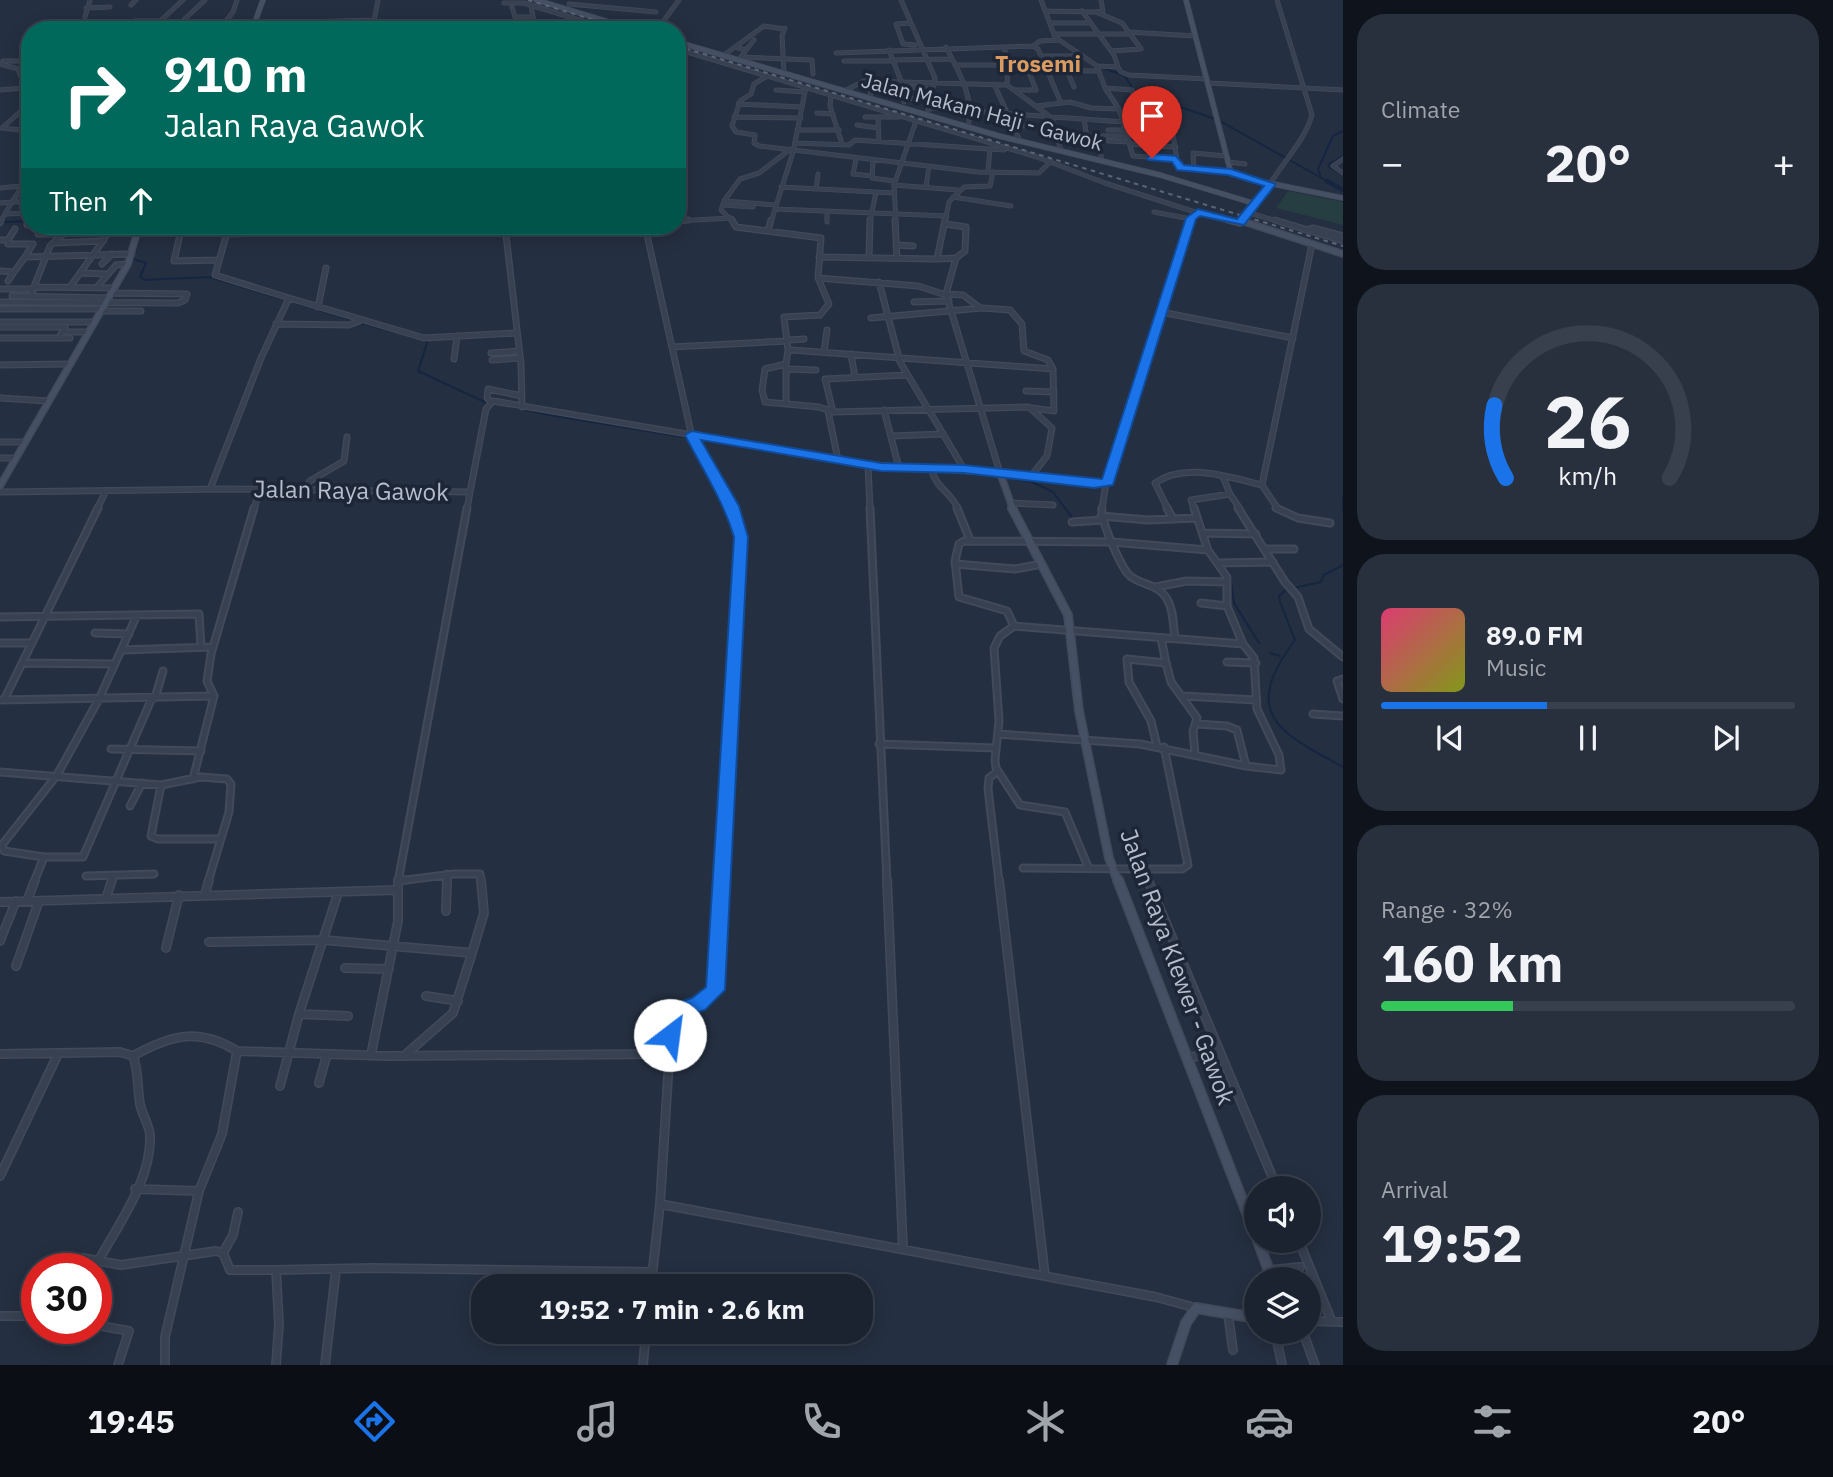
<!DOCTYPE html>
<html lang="en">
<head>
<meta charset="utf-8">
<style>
	:root { --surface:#1b2331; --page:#282f3d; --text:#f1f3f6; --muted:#a0a4ab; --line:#39404d; --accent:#1a73e8 }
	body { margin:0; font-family:"IBM Plex Sans",sans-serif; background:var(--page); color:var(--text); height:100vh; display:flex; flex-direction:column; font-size:26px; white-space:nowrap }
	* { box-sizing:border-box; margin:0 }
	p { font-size:23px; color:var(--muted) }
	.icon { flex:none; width:38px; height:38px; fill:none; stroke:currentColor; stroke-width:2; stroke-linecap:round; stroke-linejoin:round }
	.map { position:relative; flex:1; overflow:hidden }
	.drawer { display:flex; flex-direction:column; gap:14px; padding:14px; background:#0f131b; width:490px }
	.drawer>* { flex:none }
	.banner { position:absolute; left:21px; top:21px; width:665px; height:214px; border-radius:28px; box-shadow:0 4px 18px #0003,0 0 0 2px var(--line); background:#00695c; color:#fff; overflow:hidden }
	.controls { position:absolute; left:1244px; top:1176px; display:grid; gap:14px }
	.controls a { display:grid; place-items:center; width:77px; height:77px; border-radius:50%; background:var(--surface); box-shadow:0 4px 18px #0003,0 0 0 2px var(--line); font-size:35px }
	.speed { position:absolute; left:21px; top:1253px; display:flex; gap:14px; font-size:35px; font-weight:700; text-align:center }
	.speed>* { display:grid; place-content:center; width:91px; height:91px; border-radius:50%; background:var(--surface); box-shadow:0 4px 18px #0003,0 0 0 2px var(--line); line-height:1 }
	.speed .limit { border:10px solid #d22; background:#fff; color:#111 }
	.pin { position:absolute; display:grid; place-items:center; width:60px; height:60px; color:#fff; margin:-72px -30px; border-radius:50% 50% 50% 0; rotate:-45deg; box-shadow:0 0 7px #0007 }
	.pin .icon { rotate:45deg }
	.me { position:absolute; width:77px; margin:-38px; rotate:30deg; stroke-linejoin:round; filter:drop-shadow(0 0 5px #0008) }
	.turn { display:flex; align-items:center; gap:24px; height:147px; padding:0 28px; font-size:32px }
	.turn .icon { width:91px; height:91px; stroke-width:2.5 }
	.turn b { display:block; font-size:49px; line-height:60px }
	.then { display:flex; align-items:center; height:66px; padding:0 28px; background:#0003; gap:14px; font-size:26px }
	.big { font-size:52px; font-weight:800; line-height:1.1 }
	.drawer .tile { flex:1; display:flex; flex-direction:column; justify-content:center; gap:10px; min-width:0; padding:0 24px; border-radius:28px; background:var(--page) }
	.drawer .dial { align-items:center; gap:0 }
	.dial svg { height:182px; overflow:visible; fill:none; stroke:var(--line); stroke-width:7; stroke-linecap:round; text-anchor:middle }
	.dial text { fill:var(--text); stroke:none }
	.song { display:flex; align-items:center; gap:21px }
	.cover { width:84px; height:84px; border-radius:10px; background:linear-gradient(135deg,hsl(340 70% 55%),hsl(70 70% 35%)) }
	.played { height:7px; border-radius:4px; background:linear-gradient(90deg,var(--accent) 40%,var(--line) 40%) }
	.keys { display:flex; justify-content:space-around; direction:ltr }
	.heat { display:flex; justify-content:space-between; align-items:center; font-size:38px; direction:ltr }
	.charge { height:10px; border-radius:5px; background:linear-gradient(90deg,#34c759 32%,var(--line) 0) }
	.trip { position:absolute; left:471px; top:1274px; width:402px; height:70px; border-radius:28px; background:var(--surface); box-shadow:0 4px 18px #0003,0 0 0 2px var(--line); font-weight:800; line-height:70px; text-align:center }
	.menu { display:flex; height:112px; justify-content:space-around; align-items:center; background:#0b0e14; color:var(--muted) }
	.menu .icon { width:49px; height:49px }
	.menu .active { color:var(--accent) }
	.menu b { font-size:32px; color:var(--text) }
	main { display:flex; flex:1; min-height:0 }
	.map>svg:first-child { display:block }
</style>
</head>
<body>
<main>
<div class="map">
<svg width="1343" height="1365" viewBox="0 0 1343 1365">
	<rect width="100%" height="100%" fill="#242f41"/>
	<path fill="#263d42" d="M1288,191l55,11v23l-67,-17z"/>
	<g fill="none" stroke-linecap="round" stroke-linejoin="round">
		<path stroke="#162540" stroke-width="2" d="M1059,38l20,14
			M1101,67l24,9 9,15 84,29 109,61
			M1342,174l-13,-7v-3l14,-8
			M1321,177l-3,-8 15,-33 10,-5
			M3,222l27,-1
			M117,226h19
			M142,227l-9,32 13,4 -6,14 5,3 65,-3 75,23
			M290,301l65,20
			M361,323l52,14
			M425,340l2,3 -9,28 71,33
			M494,403l55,12 299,49
			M870,467l61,4
			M1003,476l29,6 21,10 21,28
			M1343,496v14
			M1202,519l4,12
			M1207,536l5,13 18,25 4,29 25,40
			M1293,588l28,-6 3,-7 19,-10
			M1287,589l-8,7 1,6 15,38c-54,73 -19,91 48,127
			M1270,653l10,3"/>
		<path stroke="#162540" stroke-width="4.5" d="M1327,181l16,9"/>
		<defs>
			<path id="street-far3" d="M901,0l34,78 -7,33
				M1041,0l14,37 42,29 8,22 14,21 14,47 43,3
				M504,3h20l88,27
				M569,4l87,8
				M131,5l5,-5
				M531,5l4,25
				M512,7l3,10h17
				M86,8l24,-1
				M1045,11l51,1 26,11 19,26 -30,2
				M1082,11l32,44 4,12 -21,-1
				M1096,12l7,-1 -2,-11
				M85,17l5,-17
				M135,21h24
				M374,21l4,-21
				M276,23l98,-3
				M911,23l-15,1 7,20 12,1
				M1050,23h39
				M203,29h16
				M144,30l13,-6 26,-24
				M173,30l32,-30
				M219,30l14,-18 4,-12
				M263,30l111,-4 -1,4
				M657,30l22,-30
				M1128,32l67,4
				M1054,34h75
				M1033,46l5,3 23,54
				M735,47l11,3 -5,7
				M946,47c13,26 29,50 22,80
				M1003,47l5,10 -1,28
				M677,49l360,108 68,26 93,30
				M746,50l8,-10
				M889,50l12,31
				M836,53l197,-7 7,-5 19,-1
				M724,55l40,-29 20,3
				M1041,56h42
				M1061,56l13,31
				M741,57l71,3 1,14
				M893,60l58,-1
				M3,61h27
				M844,61h49
				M0,64l18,5 11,28 -9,15 -18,16
				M955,65h53
				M1118,67l3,5 8,3 78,4
				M1008,69l20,1 8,20h-21
				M1028,70l70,1
				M784,73l-2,-37 3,-8
				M767,76l-13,8 -3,10 -11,7 -8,25 4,6 19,3 -1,8 5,3 219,26 61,1 12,-12
				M1208,83l135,7
				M994,84l26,57
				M907,87l26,2
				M1105,88l27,2 5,16 20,8 10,20
				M0,90l25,-2
				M776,90l29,2
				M844,91l20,-10 143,4 45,33 9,33
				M831,95l-1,11 12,38
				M870,98l1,-8
				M904,98l28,1
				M904,102l-1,-14 5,-3
				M738,104l64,3
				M1037,106l33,-4 21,6 28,1
				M930,108l194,14
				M817,113l16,1
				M734,117l67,1
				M865,117h34
				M878,117l1,24
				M1084,119l3,19
				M857,125l21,3
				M1013,125l11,1
				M1126,127l38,2
				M2,128l28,3
				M797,130h42
				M1108,130h18
				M1070,136h58
				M1060,141l15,1 25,8 2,11
				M1108,141l22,1
				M795,143l54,2 6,-5 149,10
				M1130,144l22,2 -4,-11 25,-1 5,33 53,5
				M1152,146l24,1
				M856,159l-3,15 19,2
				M1343,159l-10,7 10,7
				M873,160l-1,18 22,3
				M1228,162l17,2
				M1194,169l-1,-16 33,3
				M988,172l2,-23
				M30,175l-18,27h18
				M1270,184c14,-23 35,-44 42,-69l-35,-115
				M894,185l64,5
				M781,187l113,6
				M926,187l3,-21
				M0,188l21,-2
				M816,189l2,-15
				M953,197l58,9
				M724,201l52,4
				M0,203l12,-1 -12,20
				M723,205l30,2
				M775,209l172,7
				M827,212v10
				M1154,212l37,7
				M1250,213l30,9
				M7,214l21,-1
				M677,221l54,-3
				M733,222l-12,-12 3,-9 16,-22 19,-6 29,-22
				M771,222l22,-70 13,-65
				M870,222l6,-30
				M896,222l-2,-37 22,-64
				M945,222l4,-20 15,-15 26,-1 3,-14"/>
			<path id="street-far2" d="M732,220l4,7 85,11 -3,40 11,26 -9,11 -36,2 4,33 -2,14 -21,5 -3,21 3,12 54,5 15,5 195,-5 23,21 -5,28 -16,20
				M895,220l2,38
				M1275,220l68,21
				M677,221l11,-1
				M0,223l1,-3
				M27,225l3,-1
				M182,226l-8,35 45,-1
				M505,226l16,138 1,43
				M537,226h8
				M645,226l47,211 41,72
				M505,228l18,-1
				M1305,230l9,-2 29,8
				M768,231l3,-11
				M38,234h27
				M227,234l84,-2
				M0,240h8v4h25l-8,13
				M8,240l7,-11
				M103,241l6,-10
				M53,243l50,-2 -33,46
				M896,245l17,1
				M819,257l118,2 8,-39
				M869,257l1,-37
				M937,259l19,-1 9,-7 1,-24 -21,-3
				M102,264l10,-10
				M0,271l14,1 11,-15 107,-3
				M80,273l28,1
				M818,278l100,8 25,8 20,1 16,12
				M8,281l6,-9
				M879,282l21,80 64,107
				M35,287l80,1
				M97,287l19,-22 12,-1
				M0,289h34
				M12,296l97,2
				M30,297l20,-51 22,-20
				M289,298l135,40 92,-5
				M0,302l178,1 7,-3 2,-6 -75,-1
				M914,302l35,-1
				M318,307l8,-39
				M0,309h102
				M101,311h40
				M1161,312l132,26
				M871,318l111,-10 28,2 12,14 2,27 24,9 5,9
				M0,322h95
				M276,324l73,1 10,-4
				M0,327h65l-6,11
				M63,332h26
				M0,338h70
				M788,340l16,-1
				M672,347l116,-6
				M791,350l262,19 1,42 -22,-3
				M824,352l3,-22
				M491,353l28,-2
				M851,354l4,23
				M454,359l3,-23
				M492,360l28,-2
				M786,364v40
				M0,365l70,-1
				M787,369l29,1
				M1026,391l28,1
				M0,398l48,3
				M491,402l-4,-4 1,-9 34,7
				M884,410l15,58
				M828,411l10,49
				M833,412l-8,-33 82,-4
				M891,436l52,-2
				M0,442h24
				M0,458h15
				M868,465l2,44
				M931,469c7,22 19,21 27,40
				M1223,477l7,17
				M1262,485l50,-241
				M210,489l51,-131 28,-60 -74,-23 14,-49
				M303,491l7,-10 34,-20 3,-24
				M0,492l226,-3 244,3 16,-83 7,-8 375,64 132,8 -54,-179 10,-36
				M1011,503l42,2
				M97,509l8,-16
				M254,509l6,-20
				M467,509l3,-17
				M1102,509l4,-26
				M1168,509l-13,-26c30,-21 74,-6 107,2l16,24
				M1194,509l-3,-9 39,-6 10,15"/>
			<path id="street-far1" d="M870,508l17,374
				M957,508l13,32
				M1102,508c-2,12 18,56 26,66 10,11 28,9 37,22 9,12 8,29 10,43
				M1167,508l6,11
				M1238,508l47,74 13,15 11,32 34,28
				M1276,508l22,10 32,5
				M1101,516l47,4 49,-2
				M1072,522l31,-2
				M1202,533l54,1
				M1265,549h29
				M1208,550l-96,-8 -148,-1 -5,3 -4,17 4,36 48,14 7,15 229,18
				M1218,563l55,-1
				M955,564l60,5 27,-5
				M1155,587l32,-6 40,1
				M1201,603l26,3
				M0,617l199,-3 2,32
				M1014,626l-14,10 -6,12 5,73 -4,39 1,8 24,37 45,7 24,57
				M95,633l34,1
				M1161,638l5,25
				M0,643h32
				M122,650l91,-3
				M1227,662l29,1
				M22,663l93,1
				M1343,679l-6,2 6,18
				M1183,696l73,4
				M155,698l8,-27
				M0,700l214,-4 -7,-15 4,-27 43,-146
				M4,700l94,-192
				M1313,714l30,2
				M1197,724l30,2 10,4 9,36
				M998,734l142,10 106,22 35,4 -2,-15 -22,-46 -3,-51 -11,-14 -16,-38v-29l-19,-27 -14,-42
				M879,744l116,4
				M1157,746l-6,-25 -22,-39 -2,-23 39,4 5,19 26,36 -4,13 2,23
				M111,749l90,2
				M998,771l-9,7 -1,11 11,93
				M0,772l161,13 40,-8 26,2 4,5 -2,28 -21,70
				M193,779l21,-83
				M161,785l-10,51 7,3h63
				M130,806l12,-23
				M44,857h39l69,-159
				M1023,868l120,1 5,13
				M1143,869h39l6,-4 -24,-118
				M86,876l68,-2
				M398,881l56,-7h26l1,8
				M34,882l10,-25 -40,-6 -2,-6 55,-70 42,-76 38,-84
				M111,882l2,-6
				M398,882l69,-374
				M447,882v-8
				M721,882l20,-346 -9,-28"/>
			<path id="street" d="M887,880l16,369
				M999,880l46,396
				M1148,880l129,308
				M398,881l6,-1
				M205,894l4,-14
				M106,898l6,-18
				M27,901l8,-21
				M0,902l397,-12
				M446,911l1,-31
				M0,941l16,-40
				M209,942l115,-2 148,13 -19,60 -49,43
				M166,948l13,-53
				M472,953l12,-40 -3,-33
				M16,966l23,-65
				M345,968l44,1
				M426,996l32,5
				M299,1014l49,2
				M0,1054l120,-2 13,4c6,16 4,32 7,48 2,11 9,20 10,31 2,44 -31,88 -51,125
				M666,1054l10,-43 22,-6 17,-15 6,-110
				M371,1055l27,-134v-41
				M133,1056c38,-21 65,-29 104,-5
				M1186,1057l35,-2
				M319,1083l8,-29
				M280,1086l19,-72 39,-121
				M0,1176l58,-122
				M135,1189l64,2
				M660,1204l496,93 40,11
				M1299,1241l33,81
				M223,1253l10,-18 5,-23
				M59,1269l24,-11 38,7 95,-14 7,2 7,17h46l3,54 -3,41
				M276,1270l96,-2 280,4
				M1269,1270l31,-3
				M1228,1314l5,36
				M0,1316h37
				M1309,1321l34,1
				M96,1325l33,6 -11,34
				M1275,1332l7,33
				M1303,1332l12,33
				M165,1365v-28l34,-146 23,-57 15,-83 151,5 278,-2 3,7 -9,143 -9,82
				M325,1365l11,-95
				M643,1365l3,-33"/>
			<path id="secondary-far3" d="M536,0l100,30
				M1186,0l45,173 17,6 95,19
				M252,30l11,-30
				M677,42l322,94 161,39 96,29
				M1242,221l3,1
				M1190,222l2,-6 7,-3 37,9
				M1241,222l29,-38"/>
			<path id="secondary-far2" d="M1229,220l11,3 2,-3
				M1242,221l101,33
				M0,486l128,-222 11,-38
				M1013,509l-13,-36 94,11 15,-3 82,-261"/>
			<path id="secondary-far1" d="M1012,508l56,107 11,96 30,147 9,24"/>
			<path id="secondary" d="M1118,880l138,356
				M1258,1241l14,38
				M1172,1365l14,-42 10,-15 60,10"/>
		</defs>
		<use href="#street-far3" stroke="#424a5a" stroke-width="5"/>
		<use href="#street-far2" stroke="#424a5a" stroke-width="7"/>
		<use href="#street-far1" stroke="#424a5a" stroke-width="9"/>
		<use href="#street" stroke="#424a5a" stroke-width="10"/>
		<use href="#secondary-far3" stroke="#424a5a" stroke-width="6"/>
		<use href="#secondary-far2" stroke="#424a5a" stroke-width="8"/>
		<use href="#secondary-far1" stroke="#424a5a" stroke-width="10"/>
		<use href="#secondary" stroke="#424a5a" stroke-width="12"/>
		<use href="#street-far3" stroke="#384151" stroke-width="3.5"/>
		<use href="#street-far2" stroke="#384151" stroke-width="4.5"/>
		<use href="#street-far1" stroke="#384151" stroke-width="5"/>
		<use href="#street" stroke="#384151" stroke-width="7"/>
		<use href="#secondary-far3" stroke="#465064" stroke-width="4.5"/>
		<use href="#secondary-far2" stroke="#465064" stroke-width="5"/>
		<use href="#secondary-far1" stroke="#465064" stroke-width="7"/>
		<use href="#secondary" stroke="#465064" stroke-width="9"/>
		<path stroke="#5a6578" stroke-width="2" stroke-dasharray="4.5 4.5" stroke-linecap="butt" d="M528,0l99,30
			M677,46l666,200"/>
	</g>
	<path fill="#1a73e8" stroke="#114b97" stroke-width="2" d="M1152,154l24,2 8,9 47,4 45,15 -32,41 -44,-9 -4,3 -83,266 -19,3 -130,-15 -83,-2 -180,-31 38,66 9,31 -23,453 -20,20 -21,7 -7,24 -7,2 -7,-2 -3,-6 9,-30 23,-7 14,-11 28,-450c-11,-37 -32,-68 -49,-102l7,-4 189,32 83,2 138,14 84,-261 12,-9 39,10 27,-33 -36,-11 -51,-5 -5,-8 -24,-2 -1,-2z"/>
	<g text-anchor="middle" stroke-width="7" stroke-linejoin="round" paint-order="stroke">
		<g font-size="21" fill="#b5bccb" stroke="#1d2636">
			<text transform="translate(982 112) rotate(15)" y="7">Jalan Makam Haji - Gawok</text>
		</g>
		<g font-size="23" font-weight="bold" fill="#db9b60" stroke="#1d2636">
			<text x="1038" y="72">Trosemi</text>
		</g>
		<g font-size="24" fill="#b5bccb" stroke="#1d2636">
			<text transform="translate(351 491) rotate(1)" y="8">Jalan Raya Gawok</text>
			<text transform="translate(1177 967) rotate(70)" y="8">Jalan Raya Klewer - Gawok</text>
		</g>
	</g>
</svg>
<div class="controls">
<a><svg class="icon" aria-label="sound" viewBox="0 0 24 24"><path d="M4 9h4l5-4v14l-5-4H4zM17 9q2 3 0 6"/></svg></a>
<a><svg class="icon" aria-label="layers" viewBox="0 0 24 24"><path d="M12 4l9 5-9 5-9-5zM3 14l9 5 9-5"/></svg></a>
</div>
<div class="speed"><div class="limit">30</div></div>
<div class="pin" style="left:1152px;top:158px;background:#d93025"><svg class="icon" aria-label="arrive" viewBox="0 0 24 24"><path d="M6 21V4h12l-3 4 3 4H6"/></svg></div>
<svg class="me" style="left:670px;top:1035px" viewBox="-20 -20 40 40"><circle r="19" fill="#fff"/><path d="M0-13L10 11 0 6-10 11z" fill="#1a73e8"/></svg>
<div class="trip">19:52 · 7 min · 2.6 km</div>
<div class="banner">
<div class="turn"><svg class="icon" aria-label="right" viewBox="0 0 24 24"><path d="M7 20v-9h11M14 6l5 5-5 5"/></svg><div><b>910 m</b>Jalan Raya Gawok</div></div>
<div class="then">Then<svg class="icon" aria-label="ahead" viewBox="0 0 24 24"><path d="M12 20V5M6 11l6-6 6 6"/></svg></div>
</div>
</div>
<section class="drawer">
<div class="tile"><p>Climate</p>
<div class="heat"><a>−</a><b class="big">20°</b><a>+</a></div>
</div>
<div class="tile dial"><svg viewBox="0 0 100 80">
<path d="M14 69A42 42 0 1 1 86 69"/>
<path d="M14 69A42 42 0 0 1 9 37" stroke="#1a73e8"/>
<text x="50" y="56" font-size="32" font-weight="700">26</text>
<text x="50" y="72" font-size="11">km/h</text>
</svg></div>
<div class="tile">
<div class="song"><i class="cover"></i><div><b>89.0 FM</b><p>Music</p></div></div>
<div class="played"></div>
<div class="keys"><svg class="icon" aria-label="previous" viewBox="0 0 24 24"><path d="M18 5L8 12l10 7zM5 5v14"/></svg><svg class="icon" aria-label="pause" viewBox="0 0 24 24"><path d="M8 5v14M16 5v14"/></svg><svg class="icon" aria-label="next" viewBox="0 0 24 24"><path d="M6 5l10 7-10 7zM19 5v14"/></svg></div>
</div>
<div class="tile"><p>Range · 32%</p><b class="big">160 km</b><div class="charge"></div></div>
<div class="tile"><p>Arrival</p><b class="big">19:52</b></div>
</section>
</main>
<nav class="menu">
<b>19:45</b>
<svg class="icon active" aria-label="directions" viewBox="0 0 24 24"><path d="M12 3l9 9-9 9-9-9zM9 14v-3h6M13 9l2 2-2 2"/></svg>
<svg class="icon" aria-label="music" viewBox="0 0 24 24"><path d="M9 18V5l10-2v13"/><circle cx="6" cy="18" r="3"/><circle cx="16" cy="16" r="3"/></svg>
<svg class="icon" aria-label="phone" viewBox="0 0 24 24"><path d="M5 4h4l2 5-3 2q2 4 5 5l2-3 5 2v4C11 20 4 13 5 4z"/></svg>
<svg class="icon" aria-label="climate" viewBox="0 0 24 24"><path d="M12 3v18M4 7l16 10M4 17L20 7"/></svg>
<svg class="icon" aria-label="car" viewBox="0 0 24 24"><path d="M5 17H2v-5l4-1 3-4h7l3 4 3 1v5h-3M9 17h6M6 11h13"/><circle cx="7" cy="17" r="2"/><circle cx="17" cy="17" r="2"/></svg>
<svg class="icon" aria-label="filters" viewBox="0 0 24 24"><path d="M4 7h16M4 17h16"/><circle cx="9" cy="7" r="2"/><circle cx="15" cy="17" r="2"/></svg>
<b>20°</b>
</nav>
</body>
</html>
